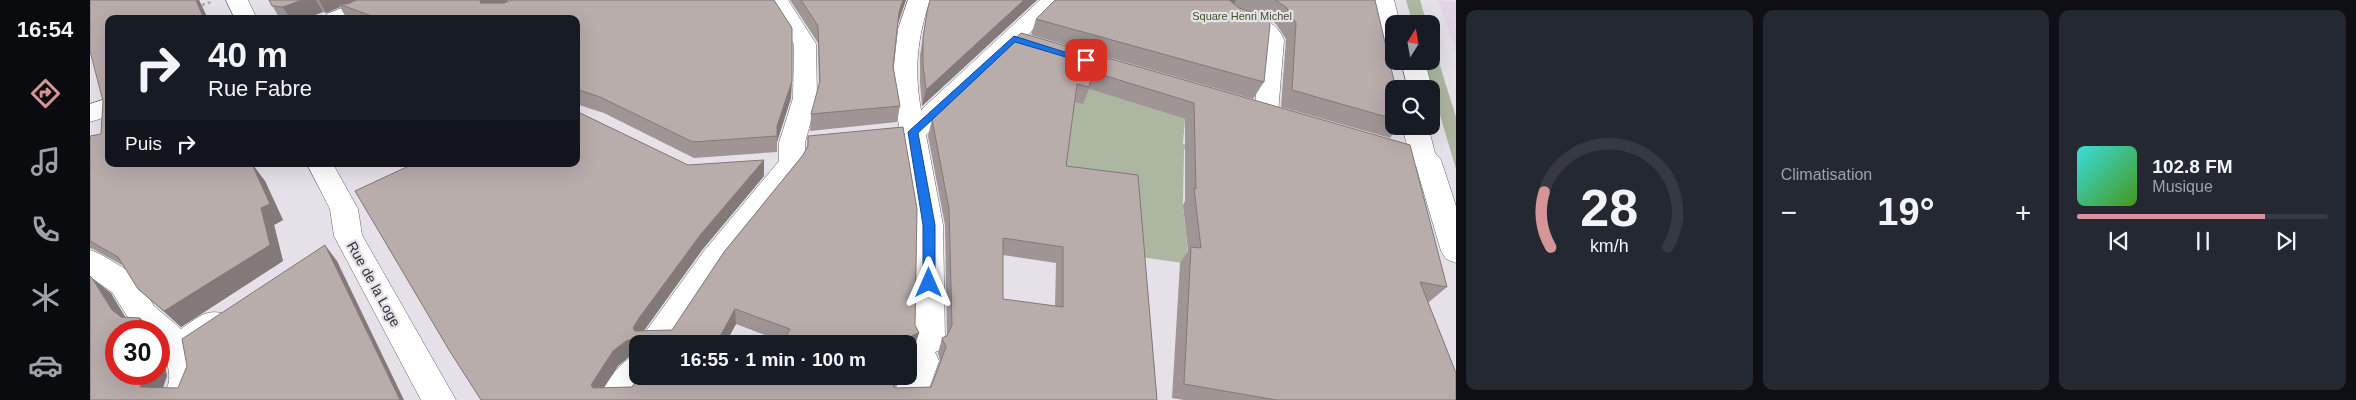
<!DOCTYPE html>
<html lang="fr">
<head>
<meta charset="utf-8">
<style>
	:root { --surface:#171b24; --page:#242831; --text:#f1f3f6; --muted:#9ea1a6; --line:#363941; --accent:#d59598 }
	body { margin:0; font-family:Helvetica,sans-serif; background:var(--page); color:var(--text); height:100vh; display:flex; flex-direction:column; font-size:19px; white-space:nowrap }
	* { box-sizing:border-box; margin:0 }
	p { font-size:16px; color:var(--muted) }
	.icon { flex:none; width:28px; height:28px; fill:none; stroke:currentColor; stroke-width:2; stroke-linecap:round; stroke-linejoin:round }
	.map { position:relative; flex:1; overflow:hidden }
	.side { display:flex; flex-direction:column; gap:10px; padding:10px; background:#0d0f14; width:900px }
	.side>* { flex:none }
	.top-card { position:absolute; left:15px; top:15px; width:475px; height:152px; border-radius:10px; box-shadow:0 5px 20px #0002; background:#171b24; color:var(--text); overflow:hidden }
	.needle { width:32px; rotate:11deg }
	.tools { position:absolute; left:1295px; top:15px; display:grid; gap:10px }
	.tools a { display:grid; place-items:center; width:55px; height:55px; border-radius:10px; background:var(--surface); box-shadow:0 5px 20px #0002; font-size:25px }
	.speed { position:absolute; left:15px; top:320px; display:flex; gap:10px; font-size:25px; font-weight:700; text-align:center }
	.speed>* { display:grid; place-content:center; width:65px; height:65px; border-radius:50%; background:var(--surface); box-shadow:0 5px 20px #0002; line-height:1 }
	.speed .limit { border:8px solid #d22; background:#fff; color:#111 }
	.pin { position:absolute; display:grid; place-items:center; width:42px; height:42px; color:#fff; margin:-21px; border-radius:10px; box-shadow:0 2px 8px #0006 }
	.me { position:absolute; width:55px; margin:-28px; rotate:0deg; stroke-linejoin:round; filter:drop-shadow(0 0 4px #0008) }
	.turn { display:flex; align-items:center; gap:18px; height:105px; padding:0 20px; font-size:22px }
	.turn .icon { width:65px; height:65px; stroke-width:2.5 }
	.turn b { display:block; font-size:35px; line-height:42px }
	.then { display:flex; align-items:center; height:48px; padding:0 20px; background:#0003; gap:10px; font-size:19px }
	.big { font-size:38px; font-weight:700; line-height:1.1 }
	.side .widget { flex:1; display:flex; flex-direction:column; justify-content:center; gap:8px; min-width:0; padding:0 18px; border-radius:10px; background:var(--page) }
	.side .dial { align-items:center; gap:0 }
	.dial svg { height:130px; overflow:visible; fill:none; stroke:var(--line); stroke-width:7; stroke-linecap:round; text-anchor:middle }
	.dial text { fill:var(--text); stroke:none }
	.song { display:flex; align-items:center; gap:15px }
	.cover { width:60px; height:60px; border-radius:8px; background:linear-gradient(135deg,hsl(180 70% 55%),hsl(100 70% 35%)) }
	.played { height:5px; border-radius:2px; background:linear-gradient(90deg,var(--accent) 75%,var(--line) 75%) }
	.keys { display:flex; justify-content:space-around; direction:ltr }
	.heat { display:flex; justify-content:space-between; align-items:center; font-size:28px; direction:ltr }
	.side .tiles { flex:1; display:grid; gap:10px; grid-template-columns:repeat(3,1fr) }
	.trip { position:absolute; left:539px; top:335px; width:288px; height:50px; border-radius:10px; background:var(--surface); box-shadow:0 5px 20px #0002; font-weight:700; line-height:50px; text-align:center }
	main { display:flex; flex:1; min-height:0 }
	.tabs { display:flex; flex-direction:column; width:90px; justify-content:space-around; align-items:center; background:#090b0e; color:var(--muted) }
	.tabs .icon { width:35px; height:35px }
	.tabs .current { color:var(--accent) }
	.tabs b { font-size:22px; color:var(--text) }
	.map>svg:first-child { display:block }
</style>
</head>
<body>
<main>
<nav class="tabs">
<b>16:54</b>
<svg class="icon current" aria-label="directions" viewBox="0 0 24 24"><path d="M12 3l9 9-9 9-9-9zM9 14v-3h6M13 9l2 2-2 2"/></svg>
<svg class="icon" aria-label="music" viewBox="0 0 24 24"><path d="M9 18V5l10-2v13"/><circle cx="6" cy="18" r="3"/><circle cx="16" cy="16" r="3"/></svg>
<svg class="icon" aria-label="phone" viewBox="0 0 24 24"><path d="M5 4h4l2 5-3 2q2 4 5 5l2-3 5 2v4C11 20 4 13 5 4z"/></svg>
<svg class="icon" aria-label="climate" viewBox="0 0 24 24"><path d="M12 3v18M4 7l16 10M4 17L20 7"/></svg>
<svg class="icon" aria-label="car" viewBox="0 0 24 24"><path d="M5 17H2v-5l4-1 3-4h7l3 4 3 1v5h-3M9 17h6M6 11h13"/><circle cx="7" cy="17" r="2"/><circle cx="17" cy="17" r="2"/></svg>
</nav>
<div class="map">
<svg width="1366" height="400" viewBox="0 0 1366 400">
	<rect width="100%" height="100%" fill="#e6e0e9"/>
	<path fill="#e0d5e5" d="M1348,0l18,2v49z"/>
	<path fill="#acb6a0" d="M1316,0h14l7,24h-14z
		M1341,37l25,80v52l-32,-108h7z
		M996,88l99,31 -2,25 75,19 -11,2 -63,-16 -1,56 6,59 -55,-8 -142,-110 80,-45z"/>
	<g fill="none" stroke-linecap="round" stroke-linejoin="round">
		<defs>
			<path id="minor" d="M136,0h22l9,19h-22z
				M271,0h29l-3,5 -33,14h-30l3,-5z
				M676,0h22l28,44 1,54 -12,45v20l-81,104 -51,77h-34l5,-10 60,-83 75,-90v-18l14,-45 1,-54z
				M818,0h22c-13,38 -16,71 -9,110l119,-110h23l-137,135 17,90 2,115 -5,10 -5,2 4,9 -14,39h-34l10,-24h7v-17l3,-8 6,-2 -4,-9 2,-115 -23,-142 6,-54z
				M1282,0h22l6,24h-6v27l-8,-2 -3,-5z
				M1145,10c20,6 41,9 49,30l-6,73 -3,6 -9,2 -9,-2 -3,-6 8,-73c-6,-17 -29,-10 -38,-23l3,-5z
				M1311,61h24l7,28 -1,1 -23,-1z
				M19,98v18l-19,6v-18z
				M1312,126h26l7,27 6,7 15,46v57l-10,-4 -5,-8 -25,-85 -48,-14 -4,-6 4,-6 9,-3 30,8z
				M217,164h26l25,45 4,26 94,165h-35l-87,-164 -4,-27z
				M0,250l10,4 34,20 20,32 27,23c16,-11 25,-21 44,-15l5,10 -5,10 -28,19 5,28 -6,19h-36c2,-5 6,-10 8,-15 4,-11 -2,-29 -9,-36v-18h-19l-8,-7 -20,-32 -22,-15z
				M548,354v22h13l-16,24h-37c8,-18 21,-39 40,-46z"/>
		</defs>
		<use href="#minor" stroke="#67626a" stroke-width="1"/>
		<path stroke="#ada8af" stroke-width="2.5" stroke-dasharray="3 3" stroke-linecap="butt" d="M112,5l9,-3"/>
		<use href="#minor" fill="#fff" fill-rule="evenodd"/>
	</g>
	<path fill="#9f9594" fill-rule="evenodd" d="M0,0h109l9,19h-99l156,162 18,39 -9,5 9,36 -102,66 -43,-38 -14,-23 -33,-18 -1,1v-113l11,-2 2,-33z
		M179,0h87l-10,4 11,-4h152l-4,2 7,-2h262l18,28 -1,70 -14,44v10l-83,6 -90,-45 -28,-9v-85h-229l-7,-12 -14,6 -3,-1 -19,7h-24z
		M700,0h116l-9,26 -4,40 7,40 -3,16 -87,9 1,-17 8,-28 -1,-43z
		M840,0h107l-115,106 -2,-24v-27l7,-43z
		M965,0h320l19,89v37h6l-10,12 -109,-31 5,-68 -10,-15 -10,-8 -6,-1 4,67 -11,17 -222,-64 5,-16z
		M931,33l389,112 37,142 -18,15h-1l28,71v27h-272l-12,-2 8,-135 8,-12 -5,-46 2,-4v-82l-96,-30 -6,15 -9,-2 -8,64 72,9 19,225h-676l-32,-50 -94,-159 58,-27h163v-53l112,54 76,-5v16l-62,74 -58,81 28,-1 52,-78 79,-97 4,-8 1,-11 95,-9 14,82 -2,116 4,8 -5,15 -4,2v10l-2,9v-25h-126l1,-2 -47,-18 -11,20h-87v21l-2,-5v-6l-6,2 -12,10 -14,22 28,-1 7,-11h120l5,2 1,-2h134l-4,12 36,-1 9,-26 -2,-8 4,-15 5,-3 -2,-110 -17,-89 4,-17zM913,255l53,8 -1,43 -52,-7z"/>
	<path fill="#827978" d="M106,0h3l9,19h-4z
		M212,0h14l7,12 -19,7h-14l-7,-12z
		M229,0h37l-13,6 -4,-2 1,3 -14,6z
		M391,0h28l-20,12 -9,-9z
		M813,0h3l-10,29 3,-17z
		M934,0h13l-115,106 4,-16z
		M1139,0h7l-3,7z
		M702,81l-1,17 -14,44v-16z
		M674,160v16l-62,74 -60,83 -5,10 -4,-15 6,-10 62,-84z
		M163,165l12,16 18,39 -9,5 9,36 -102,66 -17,-16z
		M235,245l12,16 67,139h-4z
		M2,278l19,15 19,32 -18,-15z
		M645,309l1,15 -11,20h-9z
		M50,318l15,13h-16z
		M829,333l-5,15 -5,2 1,-6 3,-9z
		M546,338l2,15 -8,3 -12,10 -22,33 -5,-14 22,-34 13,-10z
		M69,352l5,9 3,15 -8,24 -19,-13 5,-13h14z
		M807,376h2l-10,23 4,-14z"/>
	<path fill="#b9adac" stroke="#827978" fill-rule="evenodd" d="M0,0h106l8,19h-95v145h143l18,40 -9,4 9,37 -106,66 -26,-22 -20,-32 -28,-16v-105l11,-2 2,-33 -13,-50z
		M179,0h33l-19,7 -11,-1z
		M267,0h124l-1,3h24l8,-3h262l18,28v53l-15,45v10l-84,6 -93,-45 -24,-8v-70h-196l-41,-15h8z
		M711,0h102l-4,12 -6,54 7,40 -89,8 9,-33 -2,-55z
		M840,0h94l-98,90 -3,-25v-27l4,-26z
		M965,0h174l10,8 24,8 7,8 -6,58 -228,-63z
		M1185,0h100l21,89h-2v30l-102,-29 4,-67 -10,-16z
		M931,33l389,112 37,142 -27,-5 36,91v27h-180l-92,-16 7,-137 10,1 -7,-60 2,1 -2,-86 -101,-31 -4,15 -12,-3 -11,82 72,9 19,225h-676l-32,-50 -94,-159 58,-27h163v-53l112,54 76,-5 -63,74 -62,84 -6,10 2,3 37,-1 52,-78 79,-97 5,-9v-10l95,-9 14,82 -2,116 4,8 -6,2 -3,9v16h-2v-16h-126l8,-15 -55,-20 -19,35h-78v16h-2v-22l-10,3 -13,10 -22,34 2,3 39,-1 7,-11h120l5,2 1,-2h132l-4,9 2,3 36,-1 15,-40 -4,-9 5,-2 5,-11 -3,-116 -17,-90zM913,238l60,9v60l-60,-8z
		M235,245l75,155h-310v-124l2,2 20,32 9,7 19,1 -1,13h-23v43h29l-5,13 38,1 9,-22 -5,-27z"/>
	<path fill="#1a73e8" stroke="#114b97" d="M924,36l76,24 -4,3 -71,-21 -97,91 17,92v58l-6,5 -4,-2 -2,-3v-58l-15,-93z"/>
	<g text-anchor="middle" stroke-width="4.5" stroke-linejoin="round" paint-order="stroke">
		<g font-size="11" fill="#415523" stroke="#e6e0e9">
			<text x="1152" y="20">Square Henri Michel</text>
		</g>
		<g font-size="14" fill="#353336" stroke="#e6e0e9">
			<text transform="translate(284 284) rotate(61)" y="5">Rue de la Loge</text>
		</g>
	</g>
</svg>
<div class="tools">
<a><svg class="needle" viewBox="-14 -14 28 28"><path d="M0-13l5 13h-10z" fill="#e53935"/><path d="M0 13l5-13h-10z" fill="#9ea1a6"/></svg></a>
<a><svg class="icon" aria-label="search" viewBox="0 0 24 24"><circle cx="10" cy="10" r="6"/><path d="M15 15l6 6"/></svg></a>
</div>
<div class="speed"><div class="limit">30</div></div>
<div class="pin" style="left:996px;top:60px;background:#d93025"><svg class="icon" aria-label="arrive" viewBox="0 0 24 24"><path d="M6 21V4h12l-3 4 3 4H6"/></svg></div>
<svg class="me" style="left:839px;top:283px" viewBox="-20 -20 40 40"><path d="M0-17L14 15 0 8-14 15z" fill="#1a73e8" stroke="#fff" stroke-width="4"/></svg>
<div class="trip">16:55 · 1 min · 100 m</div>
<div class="top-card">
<div class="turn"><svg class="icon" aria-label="right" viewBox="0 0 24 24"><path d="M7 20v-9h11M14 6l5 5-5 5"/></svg><div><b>40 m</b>Rue Fabre</div></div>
<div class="then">Puis<svg class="icon" aria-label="right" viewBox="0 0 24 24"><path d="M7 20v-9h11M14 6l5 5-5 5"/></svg></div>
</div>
</div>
<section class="side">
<div class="tiles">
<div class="widget dial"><svg viewBox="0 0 100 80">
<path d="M14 69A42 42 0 1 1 86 69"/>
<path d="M14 69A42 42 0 0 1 10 35" stroke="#d59598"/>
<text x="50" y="56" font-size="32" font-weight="700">28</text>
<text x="50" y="72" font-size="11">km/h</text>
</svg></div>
<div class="widget"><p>Climatisation</p>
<div class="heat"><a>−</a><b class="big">19°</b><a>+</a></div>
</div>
<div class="widget">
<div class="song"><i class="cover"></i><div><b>102.8 FM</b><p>Musique</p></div></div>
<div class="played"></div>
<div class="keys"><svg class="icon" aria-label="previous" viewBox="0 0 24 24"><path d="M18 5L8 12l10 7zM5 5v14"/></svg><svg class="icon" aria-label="pause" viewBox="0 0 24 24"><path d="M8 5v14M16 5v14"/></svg><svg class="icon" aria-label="next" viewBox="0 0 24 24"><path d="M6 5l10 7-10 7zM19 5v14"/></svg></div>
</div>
</div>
</section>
</main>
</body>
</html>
